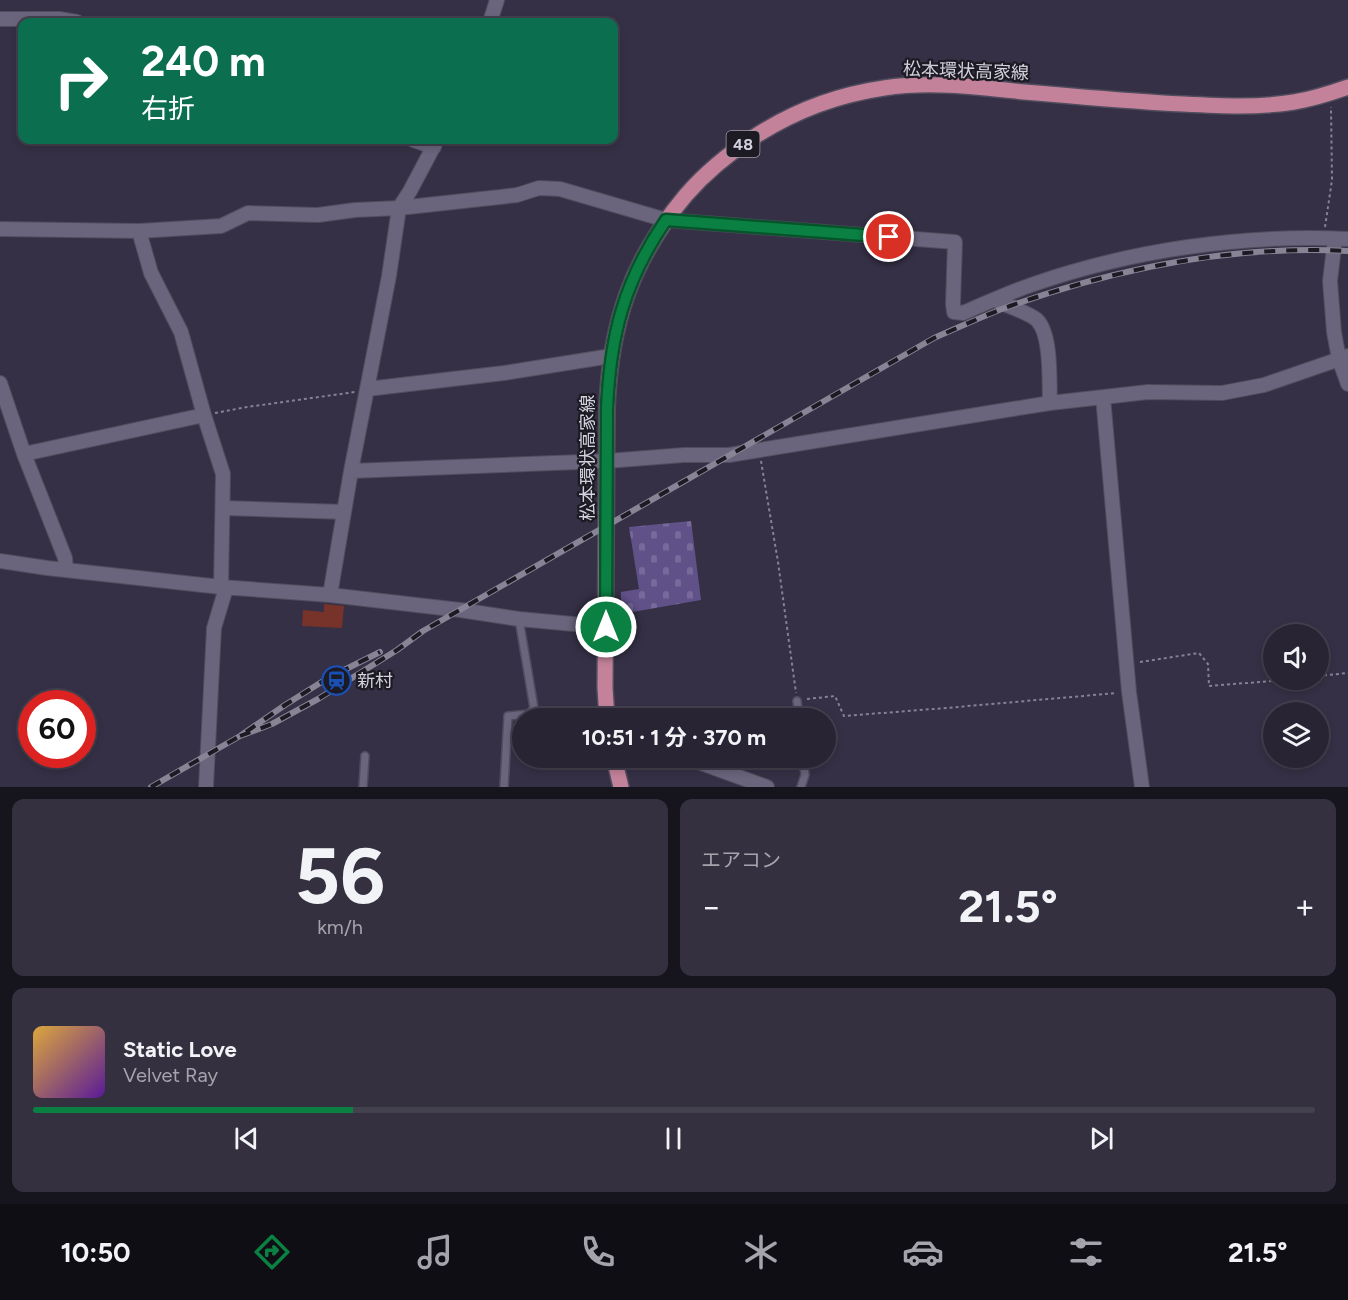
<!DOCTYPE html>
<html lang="ja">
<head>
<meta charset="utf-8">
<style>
	:root { --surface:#282434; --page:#343040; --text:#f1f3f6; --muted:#a5a4ac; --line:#44414f; --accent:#0b8043 }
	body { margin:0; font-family:Figtree,"Noto Sans JP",sans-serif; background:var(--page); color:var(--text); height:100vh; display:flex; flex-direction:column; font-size:22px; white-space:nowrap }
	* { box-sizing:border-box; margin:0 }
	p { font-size:20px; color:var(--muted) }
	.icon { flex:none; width:33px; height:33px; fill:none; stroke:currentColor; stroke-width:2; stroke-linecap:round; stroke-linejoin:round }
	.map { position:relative; height:787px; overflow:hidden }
	.side { display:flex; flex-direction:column; gap:12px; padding:12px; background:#16141d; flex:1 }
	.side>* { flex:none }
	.top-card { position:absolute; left:18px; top:18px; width:600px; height:126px; border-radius:12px; box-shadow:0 3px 9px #0003,0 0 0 2px var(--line); background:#0b6e4f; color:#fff; overflow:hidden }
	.tools { position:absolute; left:1263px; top:624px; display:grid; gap:12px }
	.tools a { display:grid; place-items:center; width:66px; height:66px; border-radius:50%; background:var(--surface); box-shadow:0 3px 9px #0003,0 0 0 2px var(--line); font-size:30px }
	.speed { position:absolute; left:18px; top:690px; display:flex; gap:12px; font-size:30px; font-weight:700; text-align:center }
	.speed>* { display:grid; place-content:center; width:78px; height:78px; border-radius:50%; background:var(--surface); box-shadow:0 3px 9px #0003,0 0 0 2px var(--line); line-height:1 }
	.speed .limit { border:9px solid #d22; background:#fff; color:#111 }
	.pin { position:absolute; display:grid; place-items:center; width:51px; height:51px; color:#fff; margin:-26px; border:3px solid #fff; border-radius:50%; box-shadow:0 2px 6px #0007 }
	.me { position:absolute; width:66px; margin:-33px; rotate:0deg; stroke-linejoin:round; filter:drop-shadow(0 0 4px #0008) }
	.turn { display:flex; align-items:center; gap:21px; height:126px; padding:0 24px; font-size:27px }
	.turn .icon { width:78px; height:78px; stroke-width:2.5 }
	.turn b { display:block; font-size:42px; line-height:51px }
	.big { font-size:45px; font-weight:700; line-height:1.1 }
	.side .tile { flex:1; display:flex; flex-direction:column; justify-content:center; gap:9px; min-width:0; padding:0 21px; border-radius:12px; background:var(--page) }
	.side .dial { align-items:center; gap:0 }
	.dial b { font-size:78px; line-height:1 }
	.song { display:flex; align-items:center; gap:18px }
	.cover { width:72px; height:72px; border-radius:9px; background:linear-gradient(135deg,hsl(40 70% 55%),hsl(270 70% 35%)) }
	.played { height:6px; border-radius:3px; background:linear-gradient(90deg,var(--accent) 25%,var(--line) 25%) }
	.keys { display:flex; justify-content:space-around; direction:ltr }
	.heat { display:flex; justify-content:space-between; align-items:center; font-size:33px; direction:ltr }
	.side .tiles { flex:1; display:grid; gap:12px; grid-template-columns:1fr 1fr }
	.tile:last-child { grid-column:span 2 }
	.trip { position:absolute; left:512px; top:708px; width:324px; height:60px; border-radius:30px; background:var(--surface); box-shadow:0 3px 9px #0003,0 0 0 2px var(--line); font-weight:700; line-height:60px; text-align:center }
	.dock { display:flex; height:96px; justify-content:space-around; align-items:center; background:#100e15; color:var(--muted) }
	.dock .icon { width:42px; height:42px }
	.dock .selected { color:var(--accent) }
	.dock b { font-size:27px; color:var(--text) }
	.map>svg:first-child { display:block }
</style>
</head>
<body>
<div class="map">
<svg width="1348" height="787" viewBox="0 0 1348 787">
	<defs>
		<pattern id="cemetery-stones" width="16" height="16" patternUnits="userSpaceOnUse" patternTransform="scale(1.5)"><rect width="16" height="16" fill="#615189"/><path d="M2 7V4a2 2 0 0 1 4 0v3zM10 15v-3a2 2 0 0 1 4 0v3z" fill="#776999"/></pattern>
	</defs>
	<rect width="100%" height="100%" fill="#353045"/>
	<path fill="url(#cemetery-stones)" d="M691,521l10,79 -80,14v-22l18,-3 -10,-62z"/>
	<path fill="#77322a" d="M324,604l20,2 -2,22 -40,-2 1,-16 21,2z"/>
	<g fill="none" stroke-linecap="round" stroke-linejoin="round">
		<defs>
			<path id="service" d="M797,701l2,17
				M363,787l2,-31
				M504,787l4,-71 21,-2 5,-6 -15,-89
				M801,787l4,-12 -2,-17"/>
			<path id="minor" d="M0,19h59l18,3
				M490,22l7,-22
				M413,140l21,7
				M0,229l139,2 82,-5 27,-13 70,2 37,-5 44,-2 101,-11 17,-2 22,-7 21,1 106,31 289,22 -2,62 1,8 9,1c23,-10 45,-20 68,-28 100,-35 212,-51 317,-46
				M139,231l12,42 30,59 23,83 19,59 -2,113
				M1335,239l-5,42 4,51 5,27 9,25
				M995,300c10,5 35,13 42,20 15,15 12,63 13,83
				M0,383l24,71 41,104 1,12
				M367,389l137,-16 107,-17
				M1103,397l26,295 13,95
				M24,454l180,-39
				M351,471l256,-10 77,-6h45l321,-52 98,-11 74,1 42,-8 84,-29
				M223,508l121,4
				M0,561l47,7 174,19 109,8 130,15 59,9 87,8
				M330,595l21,-124 38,-195 10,-68 11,-17 27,-51
				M687,758l80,29
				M206,787l8,-159 12,-40"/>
			<path id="primary" d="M607,718l-2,-30 2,-279c3,-85 24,-149 79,-214 20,-23 42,-41 68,-58 40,-26 82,-42 130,-49 46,-7 94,-1 140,4 46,4 93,8 139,11 44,2 88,6 131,-1 18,-3 37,-9 54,-15
				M614,758l7,29"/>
		</defs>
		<use href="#service" stroke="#514c5d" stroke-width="10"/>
		<use href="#minor" stroke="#514c5d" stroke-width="16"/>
		<use href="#primary" stroke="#514c5d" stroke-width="18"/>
		<path stroke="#868293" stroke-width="2" stroke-dasharray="3 3" stroke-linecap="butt" d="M1325,227l7,-47 -1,-73
			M215,413l32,-6 108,-15
			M761,461l17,101 18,131
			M1140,662l59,-9 9,11 1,22 75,-6
			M1318,676l30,-3
			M807,699l28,-3 9,20 102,-8 171,-15"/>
		<use href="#service" stroke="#6a647c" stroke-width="7"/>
		<use href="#minor" stroke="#6a647c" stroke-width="14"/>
		<use href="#primary" stroke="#c3829a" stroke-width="15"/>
		<defs>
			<path id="rail" d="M240,736l32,-12 46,-25 79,-49 26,-19 511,-293c26,-11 51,-23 76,-32 108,-38 224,-61 338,-55
				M151,787l89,-51 45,-31 43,-27 52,-26"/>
		</defs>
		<use href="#rail" stroke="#888495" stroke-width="6"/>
		<use href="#rail" stroke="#1c1a23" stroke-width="4" stroke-dasharray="11" stroke-linecap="butt"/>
	</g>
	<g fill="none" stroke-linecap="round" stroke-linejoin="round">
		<defs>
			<path id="route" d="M606,627l1,-218c3,-73 17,-128 59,-189l223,17"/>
		</defs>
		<use href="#route" stroke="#07532c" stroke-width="15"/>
		<use href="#route" stroke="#0b8043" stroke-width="10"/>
	</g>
	<defs>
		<symbol id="station-ring" viewBox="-11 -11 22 22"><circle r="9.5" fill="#1c1a23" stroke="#1a4fb4" stroke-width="1.5"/><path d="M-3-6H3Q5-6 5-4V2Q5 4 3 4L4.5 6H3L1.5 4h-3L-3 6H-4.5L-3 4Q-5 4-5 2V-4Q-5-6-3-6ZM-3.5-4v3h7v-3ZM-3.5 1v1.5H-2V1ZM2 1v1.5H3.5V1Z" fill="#1a4fb4"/></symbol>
	</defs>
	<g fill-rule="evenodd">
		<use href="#station-ring" x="320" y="664" width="33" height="33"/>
	</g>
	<g text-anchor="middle" stroke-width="4.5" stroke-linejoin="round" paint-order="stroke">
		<rect fill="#1c1a23" stroke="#9e9ba7" stroke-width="1.5" x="726.5" y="131" width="33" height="26" rx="4.5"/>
		<g font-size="16" font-weight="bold" fill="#d5d2df">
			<text x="743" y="150">48</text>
		</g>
		<g font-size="18" fill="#d5d2df" stroke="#1c1a23">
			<text transform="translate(966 71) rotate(2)" y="6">松本環状高家線</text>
			<text transform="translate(588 458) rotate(-90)" y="6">松本環状高家線</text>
		</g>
		<g font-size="18" fill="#d5d2df" stroke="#1c1a23" text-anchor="start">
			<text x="357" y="687">新村</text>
		</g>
	</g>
</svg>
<div class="tools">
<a><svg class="icon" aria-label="sound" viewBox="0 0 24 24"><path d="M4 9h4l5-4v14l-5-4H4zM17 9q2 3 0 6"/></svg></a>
<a><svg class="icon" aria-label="layers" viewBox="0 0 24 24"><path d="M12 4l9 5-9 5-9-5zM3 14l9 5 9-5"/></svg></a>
</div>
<div class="speed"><div class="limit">60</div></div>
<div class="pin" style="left:889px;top:237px;background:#d93025"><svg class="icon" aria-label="arrive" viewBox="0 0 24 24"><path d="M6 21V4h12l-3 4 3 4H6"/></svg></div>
<svg class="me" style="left:606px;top:627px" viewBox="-20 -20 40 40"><circle r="17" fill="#0b8043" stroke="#fff" stroke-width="3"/><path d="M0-11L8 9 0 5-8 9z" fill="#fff"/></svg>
<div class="trip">10:51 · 1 分 · 370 m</div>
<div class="top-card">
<div class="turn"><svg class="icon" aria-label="right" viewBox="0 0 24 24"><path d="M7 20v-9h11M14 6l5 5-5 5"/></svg><div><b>240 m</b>右折</div></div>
</div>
</div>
<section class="side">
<div class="tiles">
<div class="tile dial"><b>56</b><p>km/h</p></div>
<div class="tile"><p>エアコン</p>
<div class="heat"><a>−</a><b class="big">21.5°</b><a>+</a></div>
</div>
<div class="tile">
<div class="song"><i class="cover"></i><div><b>Static Love</b><p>Velvet Ray</p></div></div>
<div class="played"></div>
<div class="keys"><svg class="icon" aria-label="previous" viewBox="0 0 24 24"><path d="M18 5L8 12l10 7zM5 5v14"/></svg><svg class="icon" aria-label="pause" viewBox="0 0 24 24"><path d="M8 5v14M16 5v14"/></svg><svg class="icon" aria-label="next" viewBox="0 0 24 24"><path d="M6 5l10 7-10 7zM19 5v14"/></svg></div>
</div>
</div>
</section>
<nav class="dock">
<b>10:50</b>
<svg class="icon selected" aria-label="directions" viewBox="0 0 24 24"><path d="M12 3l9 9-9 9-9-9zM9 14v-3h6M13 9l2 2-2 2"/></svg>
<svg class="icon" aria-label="music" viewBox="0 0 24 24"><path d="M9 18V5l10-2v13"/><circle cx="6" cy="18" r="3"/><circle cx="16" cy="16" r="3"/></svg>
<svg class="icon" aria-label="phone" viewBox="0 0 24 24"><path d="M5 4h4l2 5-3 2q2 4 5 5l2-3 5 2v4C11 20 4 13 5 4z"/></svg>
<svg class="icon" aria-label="climate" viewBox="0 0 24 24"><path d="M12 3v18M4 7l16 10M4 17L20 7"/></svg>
<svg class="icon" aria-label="car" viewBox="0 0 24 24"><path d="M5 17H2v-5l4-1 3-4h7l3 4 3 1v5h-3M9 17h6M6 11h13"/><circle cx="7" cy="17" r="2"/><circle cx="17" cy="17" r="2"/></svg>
<svg class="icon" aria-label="filters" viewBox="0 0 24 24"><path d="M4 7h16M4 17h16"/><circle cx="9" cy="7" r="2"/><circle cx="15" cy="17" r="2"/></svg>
<b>21.5°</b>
</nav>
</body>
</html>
